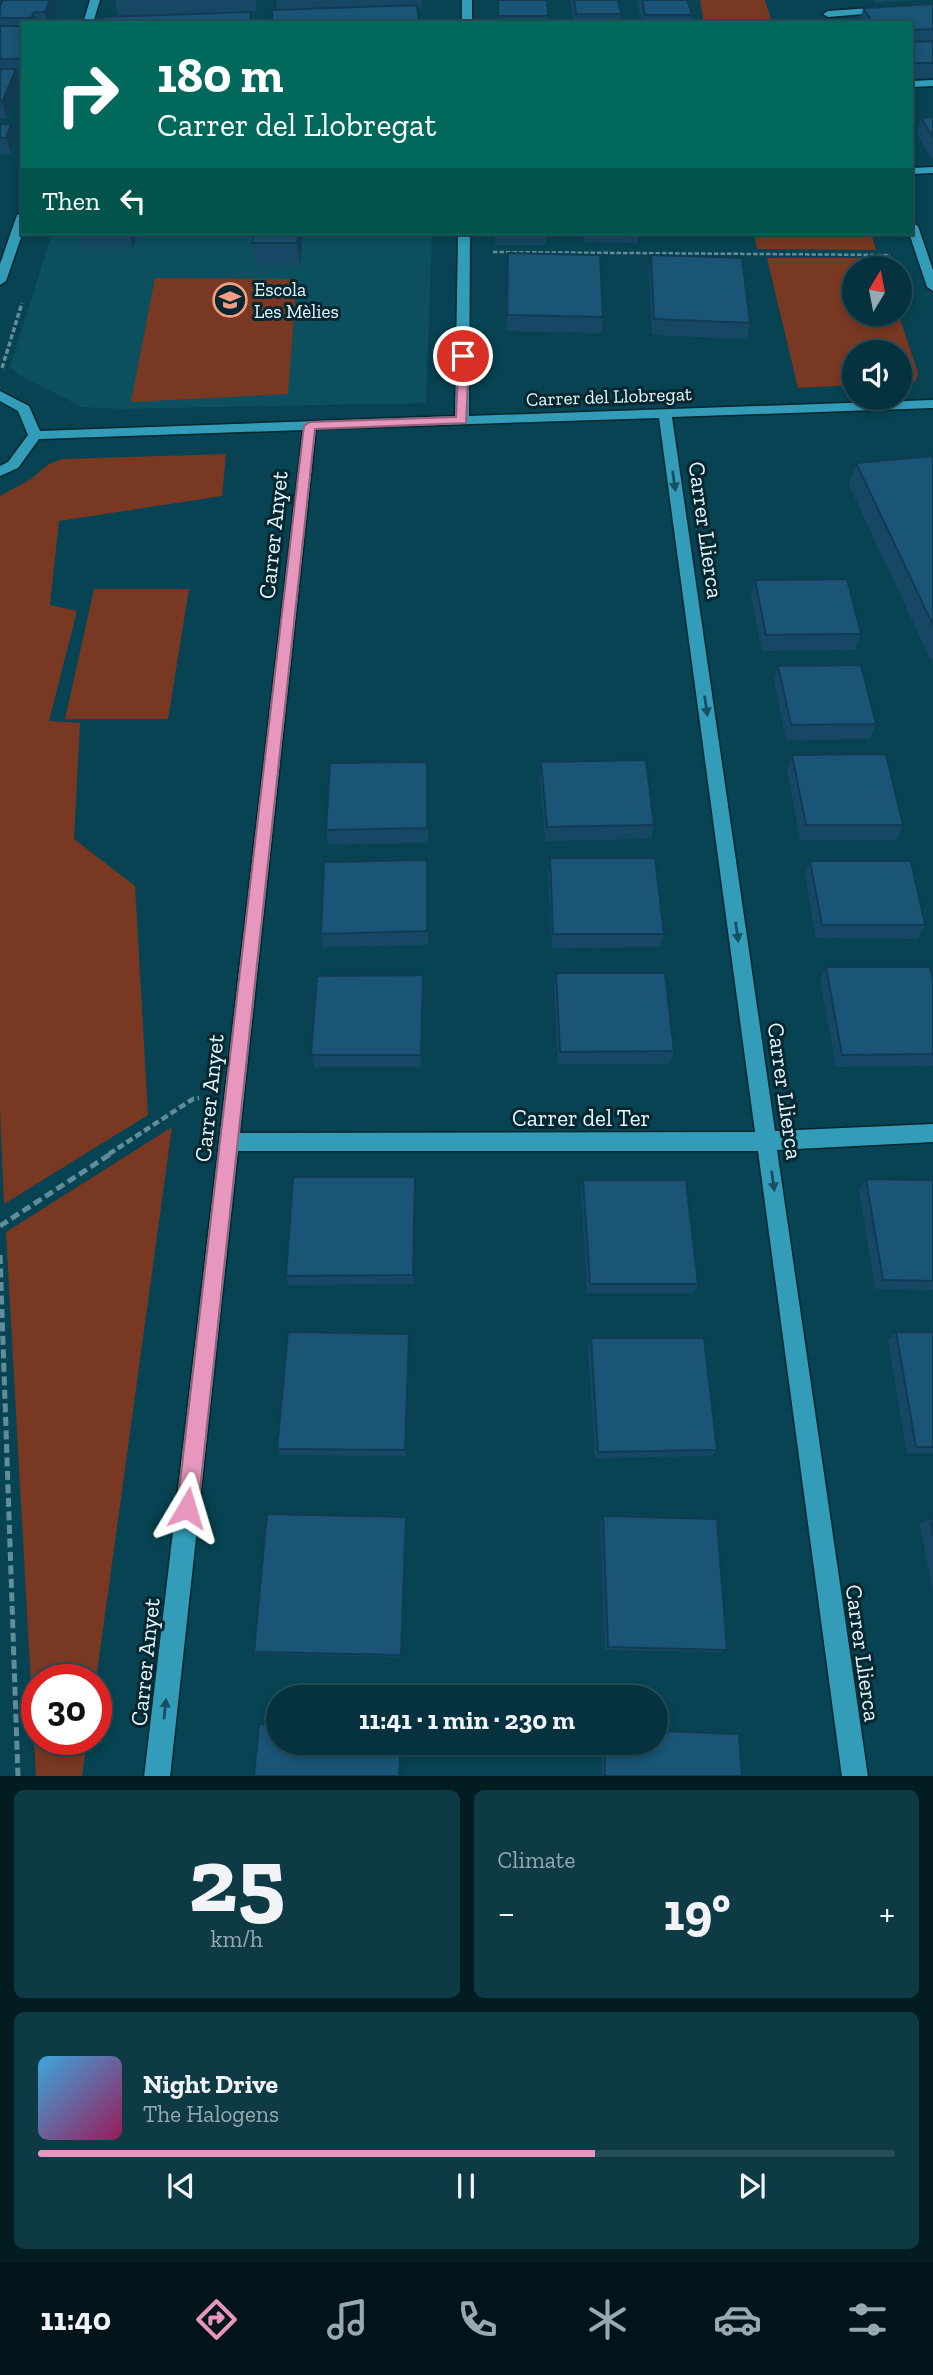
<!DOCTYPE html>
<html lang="en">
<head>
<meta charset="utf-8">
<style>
	:root { --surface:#05323e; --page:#0e3a45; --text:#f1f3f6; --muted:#97aab0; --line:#264d58; --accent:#e797bd }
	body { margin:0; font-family:"Zilla Slab",serif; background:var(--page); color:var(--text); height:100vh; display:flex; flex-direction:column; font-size:26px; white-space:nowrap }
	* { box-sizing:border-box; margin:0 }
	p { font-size:23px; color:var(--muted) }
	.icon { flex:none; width:38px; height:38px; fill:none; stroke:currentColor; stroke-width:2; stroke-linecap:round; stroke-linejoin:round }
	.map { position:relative; height:1776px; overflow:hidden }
	.panel { display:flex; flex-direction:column; gap:14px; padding:14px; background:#031c22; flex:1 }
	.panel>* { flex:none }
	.banner { position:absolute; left:21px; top:21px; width:892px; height:214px; border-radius:0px; box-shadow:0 4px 10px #0003,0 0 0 2px var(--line); background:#00695c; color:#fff; overflow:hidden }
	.needle { width:46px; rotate:10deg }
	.tools { position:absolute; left:842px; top:256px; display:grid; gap:14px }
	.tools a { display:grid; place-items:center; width:70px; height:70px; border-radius:50%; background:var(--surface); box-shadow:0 4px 10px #0003,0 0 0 2px var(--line); font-size:35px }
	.speed { position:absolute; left:21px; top:1664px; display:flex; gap:14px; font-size:35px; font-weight:700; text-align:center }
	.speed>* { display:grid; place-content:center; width:91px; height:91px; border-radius:50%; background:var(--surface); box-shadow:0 4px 10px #0003,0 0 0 2px var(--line); line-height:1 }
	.speed .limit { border:10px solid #d22; background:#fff; color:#111 }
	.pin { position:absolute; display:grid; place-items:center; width:60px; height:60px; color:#fff; margin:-30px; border:4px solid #fff; border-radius:50%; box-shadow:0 2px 7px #0007 }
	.me { position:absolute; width:77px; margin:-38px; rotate:7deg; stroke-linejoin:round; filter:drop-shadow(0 0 5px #0008) }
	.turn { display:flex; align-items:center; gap:24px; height:147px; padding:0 21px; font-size:32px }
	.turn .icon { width:91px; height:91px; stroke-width:2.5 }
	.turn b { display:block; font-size:49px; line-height:60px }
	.then { display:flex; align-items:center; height:66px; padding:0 21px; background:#0003; gap:14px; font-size:26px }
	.big { font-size:52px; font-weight:800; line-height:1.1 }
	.panel .tile { flex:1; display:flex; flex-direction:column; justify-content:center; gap:10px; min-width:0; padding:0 24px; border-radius:10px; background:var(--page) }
	.panel .dial { align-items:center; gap:0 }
	.dial b { font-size:91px; line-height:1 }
	.song { display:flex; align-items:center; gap:21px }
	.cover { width:84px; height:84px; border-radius:10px; background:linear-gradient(135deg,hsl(200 70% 55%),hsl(330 70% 35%)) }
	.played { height:7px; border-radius:4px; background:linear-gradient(90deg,var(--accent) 65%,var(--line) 65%) }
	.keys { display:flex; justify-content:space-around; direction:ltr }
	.heat { display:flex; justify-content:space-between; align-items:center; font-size:38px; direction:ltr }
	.panel .tiles { flex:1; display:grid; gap:14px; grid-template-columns:1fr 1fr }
	.tile:last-child { grid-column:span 2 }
	.trip { position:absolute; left:266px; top:1685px; width:402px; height:70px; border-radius:35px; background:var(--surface); box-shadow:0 4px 10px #0003,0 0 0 2px var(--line); font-weight:800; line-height:70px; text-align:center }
	.dock { display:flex; height:112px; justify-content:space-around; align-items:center; background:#021419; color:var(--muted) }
	.dock .icon { width:49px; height:49px }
	.dock .current { color:var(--accent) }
	.dock b { font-size:32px; color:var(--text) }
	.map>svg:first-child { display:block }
</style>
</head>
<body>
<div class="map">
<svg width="933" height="1777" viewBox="0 0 933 1777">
	<rect width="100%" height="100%" fill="#074352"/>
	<path fill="#0c5060" d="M52,233h380l-6,170 -307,6 -37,-2 -63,-32 -9,-8z"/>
	<path fill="#783822" d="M700,0h65l7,23h-68z
		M754,233h117l5,17 -119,-1z
		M767,258h113l3,10h-29v45h44l20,60 -2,8 -16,3v-32h-46v33l-56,3z
		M155,278l142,1 -9,115 -157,8z
		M226,454l-4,42 -163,25 -9,84 27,6 -28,110 31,2 -6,116 61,47 13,229 -144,89 -4,-94v-614l31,-17 18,-15 13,-5z
		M94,589h95l-21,130h-103z
		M172,1127l-76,553h-59v60h50l-5,36h-46l-30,-544z"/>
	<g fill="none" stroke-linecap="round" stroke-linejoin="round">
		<defs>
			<path id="street" d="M90,0h10l-7,23h-10z
				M462,0h10v23h-10z
				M884,7l3,1v4l-59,5 -5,-3 5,-3z
				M933,80v6l-21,1v-6z
				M933,167v6l-21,1v-6z
				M23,212v20l-17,49 -6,4v-21l17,-49z
				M912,223l6,3 15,44v21l-6,-4 -18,-54h3z
				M458,233h12l-1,183 464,-16v8l-261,9 103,714 158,-7v18l-156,8 91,627h-26l-84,-626h-520l-68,626h-26l159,-1347 -264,9 -21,29 -18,8v-10l8,-4 20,-27 -10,-24 -18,-10v-10l29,15 11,25 415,-15zM659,418l96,714 -515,1 76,-704z"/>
		</defs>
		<use href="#street" stroke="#062730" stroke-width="3"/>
		<path stroke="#628d98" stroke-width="2.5" stroke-dasharray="4.5 2" stroke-linecap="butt" d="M493,252l397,3"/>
		<path stroke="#628d98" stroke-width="3.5" stroke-dasharray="5 2.5" stroke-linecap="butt" d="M2,368l20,-65"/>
		<path stroke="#628d98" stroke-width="4.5" stroke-dasharray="7 3.5" stroke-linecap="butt" d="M109,1154l84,-55 6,-1"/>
		<path stroke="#628d98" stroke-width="5" stroke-dasharray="9 4.5" stroke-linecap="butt" d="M0,1226l112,-73
			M0,1255l18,522"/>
		<use href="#street" fill="#339db9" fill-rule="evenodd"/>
	</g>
	<path fill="#164865" d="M3,0h51l2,10 -6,13h-27v51h-5l2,10 -13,34h-7v-112z
		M115,0h141v12l-138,5z
		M276,0h146l-1,7 -144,3z
		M497,0l51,16 -1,7h-50z
		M570,0h48l3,14 -1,9h-46z
		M637,0h50l5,15 -1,8h-49z
		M873,0h42l-40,3z
		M933,4v74l-21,1v-56h-52l3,-15z
		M933,117v41h-2l-14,-24 4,-16z
		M0,124l15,16 -4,14h-11z
		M78,233h59l-4,16h-51z
		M303,233l-3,32h-45l-3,-22z
		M495,233h51v12h-51z
		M584,233h55l-1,10 -54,-1z
		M508,253l95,64 -1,16 -95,-2z
		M651,255l99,68 -3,16 -95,-4 -3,-64z
		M933,456v203h-3l-81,-174 7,-22z
		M755,580l106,54 -6,16 -93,1 -11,-55z
		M778,666l98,58 -6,15 -84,1 -12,-59z
		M792,755l111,70 -6,15h-97l-13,-70z
		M541,762l113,63 -3,14 -106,2 -5,-64z
		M428,777v66l-100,1 -2,-14z
		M550,858l114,76 -4,13 -108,1 -4,-75z
		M810,861l115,64 -7,14 -102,-1 -11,-63z
		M427,874l1,71 -105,2 -2,-13z
		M826,967l107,12v87l-97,1 -16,-87z
		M556,973l118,78 -4,13h-112l-4,-78z
		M423,988l-2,79h-107l-3,-12z
		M866,1179l67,1v110l-58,-1 -16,-99z
		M583,1180l115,104 -5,9h-106l-6,-103z
		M416,1188l-2,96 -125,1 -3,-9z
		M896,1332h37v121h-26l-19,-113z
		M409,1334l1,8 -4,114 -125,-1 -4,-6z
		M591,1338l126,112 -5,6 -117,2 -7,-112z
		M603,1516l124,134 -6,2 -116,-2 -5,-129z
		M930,1519h3v75l-13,-70z
		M407,1522l-5,135 -144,-3 -4,-2z
		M601,1743h55l86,33h-140z"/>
	<path fill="#123b53" d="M50,0h4l2,10 -6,13h-3l-2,-11z
		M34,12l3,11h-5l-1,-5z
		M23,53v15l-3,-9z
		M16,69l4,15 -13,34 -5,-16z
		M11,124l4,16 -4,14 -5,-16z
		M130,233h7l-4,16z
		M298,233h5l-3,32 -3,-22z
		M415,1177l1,11 -2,96 -1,-9z
		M409,1334l1,8 -4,114 -1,-6z
		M406,1517l1,5 -5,135 -1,-2z
		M401,1743h1l-1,33h-2z"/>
	<path fill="#1a5476" stroke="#123b53" stroke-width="2" d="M3,0h47l-5,12h-11l-3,6h-31v-12z
		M498,0h49l1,16h-50z
		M574,0h44l3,14h-45z
		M642,0h45l5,15h-47z
		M933,4v25l-21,1v-7h-39l-10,-15z
		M417,5l2,18h-147v-13z
		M251,12l-2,11h-148l2,-6z
		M0,26h23v27l-3,6h-20z
		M933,41v22h-21v-21z
		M0,69h16l-14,33h-2z
		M933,117v20l-12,-19z
		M0,124h11l-5,14h-6z
		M254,233h44l-1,10h-45z
		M508,253l92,2 3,62 -96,-2z
		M651,255l91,3 8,65 -96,-4z
		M933,456v169l-77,-162z
		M847,579l14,55 -95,1 -11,-55z
		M861,665l15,59 -85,1 -13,-59z
		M886,754l17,71h-97l-14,-70z
		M646,760l8,65 -107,2 -6,-65z
		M427,762v66l-101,2 4,-67z
		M550,858h105l9,76h-111z
		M427,860v71l-106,3 3,-72z
		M810,861h101l14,64h-103z
		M826,967h104l3,12v75l-91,1z
		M556,973h109l9,78 -114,1z
		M423,975l-2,80h-110l6,-79z
		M293,1177h122l-2,98 -127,1z
		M866,1179l67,1v101l-50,-1z
		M583,1180h103l12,104h-108z
		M288,1332l121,2 -4,116 -128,-1z
		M896,1332h37v115h-17z
		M591,1338h113l13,112 -119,2z
		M267,1514l139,3 -5,138 -147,-3z
		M603,1516l114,3 10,131 -119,-3z
		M930,1519h3v17z
		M259,1724l19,1v18h123l-2,33h-145z
		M656,1731l83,3 3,42h-137v-33h51z"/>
	<defs><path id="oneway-solid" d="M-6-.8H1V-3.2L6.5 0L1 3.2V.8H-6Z" transform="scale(1.75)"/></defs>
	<g fill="#165060">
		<use href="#oneway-solid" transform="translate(674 481) rotate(82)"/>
		<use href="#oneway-solid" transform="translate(706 706) rotate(82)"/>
		<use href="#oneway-solid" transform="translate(737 932) rotate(82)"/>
		<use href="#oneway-solid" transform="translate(773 1181) rotate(82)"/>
		<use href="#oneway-solid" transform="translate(165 1709) rotate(-84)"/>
	</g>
	<path fill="#e797bd" stroke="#96627b" stroke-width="2" d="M459,354l10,2 -3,67 -151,6 -117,1079 -3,8 -8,3 -7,-3 -3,-8 127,-1082 6,-4 146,-5z"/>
	<defs>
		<symbol id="school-ring" viewBox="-11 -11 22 22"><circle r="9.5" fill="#062730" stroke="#f39f83" stroke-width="1.5"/><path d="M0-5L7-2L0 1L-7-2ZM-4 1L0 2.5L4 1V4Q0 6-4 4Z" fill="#f39f83"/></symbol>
	</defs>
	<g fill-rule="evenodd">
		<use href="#school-ring" x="211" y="281" width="38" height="38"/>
	</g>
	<g text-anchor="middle" stroke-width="6" stroke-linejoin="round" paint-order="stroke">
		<g font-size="19" fill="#e7f9ff" stroke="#062730" text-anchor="start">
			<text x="254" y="296">Escola<tspan x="254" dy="22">Les Mèlies</tspan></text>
		</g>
		<g font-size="19" fill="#e7f9ff" stroke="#062730">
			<text transform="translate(609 396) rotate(-2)" y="7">Carrer del Llobregat</text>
		</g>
		<g font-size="23" fill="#e7f9ff" stroke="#062730">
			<text transform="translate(706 530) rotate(82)" y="8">Carrer Llierca</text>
			<text transform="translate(273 535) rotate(-84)" y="8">Carrer Anyet</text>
			<text transform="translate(785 1091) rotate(82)" y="8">Carrer Llierca</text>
			<text transform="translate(209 1098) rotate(-84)" y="8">Carrer Anyet</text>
			<text x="581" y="1126">Carrer del Ter</text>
			<text transform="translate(863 1653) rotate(82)" y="8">Carrer Llierca</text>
			<text transform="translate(145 1662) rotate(-84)" y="8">Carrer Anyet</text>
		</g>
	</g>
</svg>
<div class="tools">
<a><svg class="needle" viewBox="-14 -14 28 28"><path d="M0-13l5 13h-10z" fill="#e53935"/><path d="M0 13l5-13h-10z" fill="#97aab0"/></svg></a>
<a><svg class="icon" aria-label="sound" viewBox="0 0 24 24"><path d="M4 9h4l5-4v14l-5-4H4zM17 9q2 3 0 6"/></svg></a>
</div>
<div class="speed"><div class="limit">30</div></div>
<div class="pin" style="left:463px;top:356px;background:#d93025"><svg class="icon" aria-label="arrive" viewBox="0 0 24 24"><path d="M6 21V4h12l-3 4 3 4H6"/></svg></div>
<svg class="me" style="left:187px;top:1508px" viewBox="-20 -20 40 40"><path d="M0-17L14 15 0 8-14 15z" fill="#e797bd" stroke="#fff" stroke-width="4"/></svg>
<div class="trip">11:41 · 1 min · 230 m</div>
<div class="banner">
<div class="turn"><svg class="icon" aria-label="right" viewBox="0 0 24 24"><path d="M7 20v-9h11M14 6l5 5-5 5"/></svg><div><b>180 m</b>Carrer del Llobregat</div></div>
<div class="then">Then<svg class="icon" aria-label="left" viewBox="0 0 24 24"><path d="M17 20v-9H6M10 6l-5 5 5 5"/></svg></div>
</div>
</div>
<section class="panel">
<div class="tiles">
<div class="tile dial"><b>25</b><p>km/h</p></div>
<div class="tile"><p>Climate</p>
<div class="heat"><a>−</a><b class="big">19°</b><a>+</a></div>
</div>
<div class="tile">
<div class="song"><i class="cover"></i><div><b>Night Drive</b><p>The Halogens</p></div></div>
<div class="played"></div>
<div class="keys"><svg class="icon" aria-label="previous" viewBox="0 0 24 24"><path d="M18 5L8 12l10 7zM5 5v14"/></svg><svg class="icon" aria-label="pause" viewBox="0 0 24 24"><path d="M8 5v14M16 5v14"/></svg><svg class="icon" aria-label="next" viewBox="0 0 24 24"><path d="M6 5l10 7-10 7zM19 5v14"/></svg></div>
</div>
</div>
</section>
<nav class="dock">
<b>11:40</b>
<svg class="icon current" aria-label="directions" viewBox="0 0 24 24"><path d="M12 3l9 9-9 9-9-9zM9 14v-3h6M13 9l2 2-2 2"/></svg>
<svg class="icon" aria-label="music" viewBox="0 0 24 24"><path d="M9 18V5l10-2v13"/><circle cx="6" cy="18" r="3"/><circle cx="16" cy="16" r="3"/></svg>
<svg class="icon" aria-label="phone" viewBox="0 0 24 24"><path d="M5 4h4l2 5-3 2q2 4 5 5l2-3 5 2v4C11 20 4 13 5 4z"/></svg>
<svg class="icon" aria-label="climate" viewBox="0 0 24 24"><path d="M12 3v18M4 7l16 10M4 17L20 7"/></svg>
<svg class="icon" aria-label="car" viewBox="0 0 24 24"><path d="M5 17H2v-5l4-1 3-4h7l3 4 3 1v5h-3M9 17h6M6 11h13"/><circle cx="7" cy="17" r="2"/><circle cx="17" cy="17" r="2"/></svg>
<svg class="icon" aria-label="filters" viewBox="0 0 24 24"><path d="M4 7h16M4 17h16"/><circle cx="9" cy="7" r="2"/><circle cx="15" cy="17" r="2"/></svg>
</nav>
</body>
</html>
